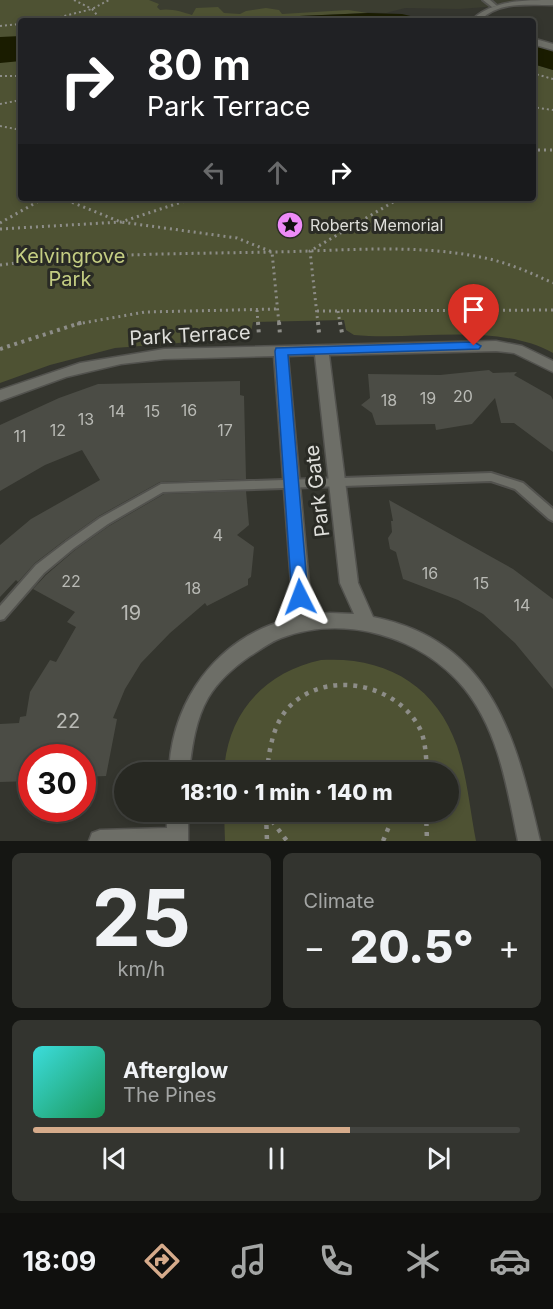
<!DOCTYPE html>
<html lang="en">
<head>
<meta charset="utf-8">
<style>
	:root { --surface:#272822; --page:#33342f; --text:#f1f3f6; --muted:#a4a6a5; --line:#434440; --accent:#d6ab8b }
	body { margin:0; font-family:Inter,sans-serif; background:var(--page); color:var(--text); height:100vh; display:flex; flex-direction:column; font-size:22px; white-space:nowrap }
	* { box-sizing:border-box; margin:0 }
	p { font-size:20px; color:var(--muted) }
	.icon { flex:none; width:33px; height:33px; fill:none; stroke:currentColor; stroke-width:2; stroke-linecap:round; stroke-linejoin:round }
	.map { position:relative; height:841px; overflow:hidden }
	.panel { display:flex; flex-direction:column; gap:12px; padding:12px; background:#151613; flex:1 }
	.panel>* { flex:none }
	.hud { position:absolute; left:18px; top:18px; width:518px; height:183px; border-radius:6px; box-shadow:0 3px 9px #0003,0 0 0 2px var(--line); background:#202124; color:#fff; overflow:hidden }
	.speed { position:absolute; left:18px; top:744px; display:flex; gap:12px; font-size:30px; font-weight:700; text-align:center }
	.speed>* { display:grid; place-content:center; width:78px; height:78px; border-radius:50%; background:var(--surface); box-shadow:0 3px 9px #0003,0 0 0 2px var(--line); line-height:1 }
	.speed .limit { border:9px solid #d22; background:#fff; color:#111 }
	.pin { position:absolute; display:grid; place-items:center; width:51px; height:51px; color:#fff; margin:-62px -26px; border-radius:50% 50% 50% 0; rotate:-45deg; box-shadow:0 0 6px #0007 }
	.pin .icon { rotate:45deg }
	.me { position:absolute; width:66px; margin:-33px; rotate:357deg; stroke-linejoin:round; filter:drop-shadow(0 0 4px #0008) }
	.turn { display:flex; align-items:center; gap:21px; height:126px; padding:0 30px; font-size:27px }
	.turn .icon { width:78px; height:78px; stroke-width:2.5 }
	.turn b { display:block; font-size:42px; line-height:51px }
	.lanes { display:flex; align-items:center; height:57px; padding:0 30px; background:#0003; justify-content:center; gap:30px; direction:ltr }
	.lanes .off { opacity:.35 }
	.big { font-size:45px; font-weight:800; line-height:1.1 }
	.panel .card { flex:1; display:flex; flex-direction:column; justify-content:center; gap:9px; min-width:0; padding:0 21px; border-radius:9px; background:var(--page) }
	.panel .dial { align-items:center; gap:0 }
	.dial b { font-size:78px; line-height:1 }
	.song { display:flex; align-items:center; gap:18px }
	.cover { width:72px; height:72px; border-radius:9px; background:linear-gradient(135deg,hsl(180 70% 55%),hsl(150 70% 35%)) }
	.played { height:6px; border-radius:3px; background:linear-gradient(90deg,var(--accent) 65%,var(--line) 65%) }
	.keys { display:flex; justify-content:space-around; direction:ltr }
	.heat { display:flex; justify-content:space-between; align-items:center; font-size:33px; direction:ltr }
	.panel .tiles { flex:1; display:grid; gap:12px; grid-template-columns:1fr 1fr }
	.card:last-child { grid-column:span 2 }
	.trip { position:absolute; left:114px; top:762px; width:345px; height:60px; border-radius:30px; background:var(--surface); box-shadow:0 3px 9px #0003,0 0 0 2px var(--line); font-weight:800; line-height:60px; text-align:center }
	.menu { display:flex; height:96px; justify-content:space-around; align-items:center; background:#10100e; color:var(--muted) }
	.menu .icon { width:42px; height:42px }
	.menu .active { color:var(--accent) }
	.menu b { font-size:27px; color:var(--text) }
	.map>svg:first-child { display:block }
</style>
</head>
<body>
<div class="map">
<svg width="553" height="841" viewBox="0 0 553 841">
	<rect width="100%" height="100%" fill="#34352e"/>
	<path fill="#3b3d30" d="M124,0h429v2l-94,7 -54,-1 -19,5 -30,-1 -174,9h-55z"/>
	<path fill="#4e5233" d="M0,0h149l10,4 -2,3 3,3c10,-2 23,2 32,5l4,-7 22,-1 6,6 16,1 6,-3 20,-3 13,2 3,4 66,-4 20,3 -186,8h-161v177h511l1,-134 20,6v283c-55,-31 -138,-12 -199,-18l-8,-5 -2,-10 -91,2 -2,10 -9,6 -127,10 -65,17 -50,18z
		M321,660c64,-4 115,25 136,86 10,30 13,64 19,95h-251l-1,-29h224v-40h-224c3,-58 40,-100 97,-112z"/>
	<path fill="#1a1c00" d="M368,13l34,1 30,7h-250z
		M21,36v25l-21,2v-26z
		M533,45l20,6v19l-20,-6z"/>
	<path fill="#4b4c45" d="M489,370l4,3 24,-1 -3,3 37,21 2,4v52l-39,-29h-13l-6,-25 -23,26 -36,6 -1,-6 -59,1 -4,-12 -11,-8 9,-7 -2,-24 72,1z
		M240,381v14l4,1 2,83 -86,3 -61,34 -34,24 -30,23 -17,19 -2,-2 -16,17v-52l31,-26 69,-39 -18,-30 -37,15 -45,26v-66l59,-27 39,-14z
		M246,491l3,34 -12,10 17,12 -3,30 -3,2v6l-41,21 -2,-3 -35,30 -29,30 -16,26 -12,29 4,1 -11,57 -24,1v-19h-50v23l-32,1v-58l19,-1 1,-6 6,-1 4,-24 20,-32 6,2 20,-35 -9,-5 8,-10 -42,-23 13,-14 29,-25 34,-24 55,-32z
		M389,500l124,69 40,30v90l-38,-46 -32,-29 -25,-14 -55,-21 -7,-27 -6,-3 -2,-11 4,-6 -1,-11h2z"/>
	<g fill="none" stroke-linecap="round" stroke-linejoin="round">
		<defs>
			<path id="lane" d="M483,0h7l7,6 -5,1z
				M491,473l32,10 30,26v12l-4,-2 -34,-30 -24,-8 -328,11 -55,32 -34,24 -30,25 -40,46 -4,1v-14l36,-41 30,-23 34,-24 61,-34z"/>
			<path id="street" d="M553,0v5c-24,0 -56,-4 -73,16h-9c19,-21 54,-21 82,-21z
				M532,38l21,6v6l-21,-6z
				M496,341l26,5 31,15v11l-39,-19 -18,-2 -167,4 29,228 15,34c120,24 143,122 167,224h-22c-11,-53 -19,-110 -54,-153 -43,-52 -120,-74 -183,-50 -11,4 -21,12 -31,18 -16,11 -32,25 -42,42 -13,23 -16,49 -19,74h-20c3,-71 47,-133 117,-152l5,-37 -17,-227 -110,3 -43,5 -55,13 -66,24v-11l80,-27 84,-14zM315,355l25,228 14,31 -24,-1 -24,2 3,-32 -21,-227z
				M167,812h21v29h-99l3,-8 8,-3 67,-2z"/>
		</defs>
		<use href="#lane" stroke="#52524e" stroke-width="4"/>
		<use href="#street" stroke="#52524e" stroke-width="3"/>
		<path stroke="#8d8d88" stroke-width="2" stroke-dasharray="2 3" stroke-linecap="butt" d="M74,0l18,9 10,12
			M45,21l47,-12 17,-9
			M0,26l21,-2
			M532,73l21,6
			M0,76h21
			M0,104l21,-4
			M532,107l21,3
			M0,126l21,4"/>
		<path stroke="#8d8d88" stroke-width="3" stroke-dasharray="2 4" stroke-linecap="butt" d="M532,150h21
			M61,198l60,24 116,16 35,14 7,72
			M0,223l44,-25
			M0,229l121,-7 73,-24
			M0,265c91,-12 181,-11 272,-13 71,-1 143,-9 213,6 24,5 46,15 68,25
			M257,310l1,14
			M317,311l236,-1
			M338,311l2,13
			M77,324l68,-12 133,-3
			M318,324l-8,-73 90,-53"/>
		<path stroke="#8d8d88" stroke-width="4" stroke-dasharray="3 4.5" stroke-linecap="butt" d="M258,322l1,14
			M279,322l1,13
			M318,322l1,11
			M340,322l2,11
			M0,349l83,-27"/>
		<path stroke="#8d8d88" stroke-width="4.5" stroke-dasharray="4 6" stroke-linecap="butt" d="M267,772c2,-22 6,-47 21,-64 37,-40 111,-25 133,23 5,13 5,27 6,41
			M426,812l1,29
			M266,813l21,28
			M266,815l1,26
			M383,841l12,-29"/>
		<use href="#lane" fill="#6d6e67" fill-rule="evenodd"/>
		<use href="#street" fill="#6d6e67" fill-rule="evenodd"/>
	</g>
	<path fill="#1a73e8" stroke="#114b97" stroke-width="1.5" d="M474,342l7,4 -2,3 -191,6 20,242 -2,5 -6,2 -5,-2 -3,-5 -17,-246 1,-3z"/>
	<defs>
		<symbol id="sight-disc" viewBox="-11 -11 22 22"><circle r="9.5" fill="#ee8bf8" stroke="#2a2b25"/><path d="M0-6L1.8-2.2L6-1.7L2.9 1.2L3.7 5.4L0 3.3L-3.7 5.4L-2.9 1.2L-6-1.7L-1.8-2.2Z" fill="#111"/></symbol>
	</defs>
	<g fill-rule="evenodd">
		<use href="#sight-disc" x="275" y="210" width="30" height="30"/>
	</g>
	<g text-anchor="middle" stroke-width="6" stroke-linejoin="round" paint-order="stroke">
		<g font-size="16" fill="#dededa" stroke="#2a2b25" text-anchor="start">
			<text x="310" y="231">Roberts Memorial</text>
		</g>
		<g font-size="16" fill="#b9bab5">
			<text x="463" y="402">20</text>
			<text x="428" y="404">19</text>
			<text x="389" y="406">18</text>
			<text x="189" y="416">16</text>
			<text x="117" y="417">14</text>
			<text x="152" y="417">15</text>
			<text x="86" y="425">13</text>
			<text x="58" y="436">12</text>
			<text x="225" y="436">17</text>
			<text x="20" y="442">11</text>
			<text x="218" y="541">4</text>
			<text x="430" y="579">16</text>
			<text x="71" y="587">22</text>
			<text x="481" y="589">15</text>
			<text x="193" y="594">18</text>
			<text x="522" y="611">14</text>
		</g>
		<g font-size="20" fill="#c4cd82" stroke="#2a2b25">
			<text x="70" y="263">Kelvingrove<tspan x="70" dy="23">Park</tspan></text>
		</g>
		<g font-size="20" fill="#dededa" stroke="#2a2b25">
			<text transform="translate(190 335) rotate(-3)" y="7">Park Terrace</text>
			<text transform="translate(317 491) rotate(-97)" y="7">Park Gate</text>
		</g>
		<g font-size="20" fill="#b9bab5">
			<text x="131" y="620">19</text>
			<text x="68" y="728">22</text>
		</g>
	</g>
</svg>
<div class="speed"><div class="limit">30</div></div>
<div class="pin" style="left:474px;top:346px;background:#d93025"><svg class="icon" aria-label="arrive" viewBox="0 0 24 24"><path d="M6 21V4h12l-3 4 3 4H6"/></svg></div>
<svg class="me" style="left:300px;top:597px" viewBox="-20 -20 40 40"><path d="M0-17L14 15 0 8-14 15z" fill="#1a73e8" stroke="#fff" stroke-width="4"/></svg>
<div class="trip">18:10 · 1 min · 140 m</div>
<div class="hud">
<div class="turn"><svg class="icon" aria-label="right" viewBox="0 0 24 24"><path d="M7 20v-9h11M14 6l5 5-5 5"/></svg><div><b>80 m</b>Park Terrace</div></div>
<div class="lanes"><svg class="icon off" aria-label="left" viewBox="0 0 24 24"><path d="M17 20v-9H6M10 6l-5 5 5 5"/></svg><svg class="icon off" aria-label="ahead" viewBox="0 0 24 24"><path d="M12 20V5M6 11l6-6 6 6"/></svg><svg class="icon" aria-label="right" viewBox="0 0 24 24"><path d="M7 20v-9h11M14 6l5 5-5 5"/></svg></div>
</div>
</div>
<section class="panel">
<div class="tiles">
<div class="card dial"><b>25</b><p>km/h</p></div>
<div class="card"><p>Climate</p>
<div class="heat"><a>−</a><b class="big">20.5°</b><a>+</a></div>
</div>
<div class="card">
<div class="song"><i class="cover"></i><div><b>Afterglow</b><p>The Pines</p></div></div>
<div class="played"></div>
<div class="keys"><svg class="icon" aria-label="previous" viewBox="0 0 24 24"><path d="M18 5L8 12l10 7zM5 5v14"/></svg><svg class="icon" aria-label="pause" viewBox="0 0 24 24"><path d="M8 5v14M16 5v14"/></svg><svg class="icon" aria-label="next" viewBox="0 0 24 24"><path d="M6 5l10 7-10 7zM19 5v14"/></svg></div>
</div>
</div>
</section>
<nav class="menu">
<b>18:09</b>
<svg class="icon active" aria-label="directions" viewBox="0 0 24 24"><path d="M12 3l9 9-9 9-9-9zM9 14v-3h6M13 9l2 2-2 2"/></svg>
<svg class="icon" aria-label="music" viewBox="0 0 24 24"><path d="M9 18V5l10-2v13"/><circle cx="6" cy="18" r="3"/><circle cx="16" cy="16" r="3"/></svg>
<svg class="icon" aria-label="phone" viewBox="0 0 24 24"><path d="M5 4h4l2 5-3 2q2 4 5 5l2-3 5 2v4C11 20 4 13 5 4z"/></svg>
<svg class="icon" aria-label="climate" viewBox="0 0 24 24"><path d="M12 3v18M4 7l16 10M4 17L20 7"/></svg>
<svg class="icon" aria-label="car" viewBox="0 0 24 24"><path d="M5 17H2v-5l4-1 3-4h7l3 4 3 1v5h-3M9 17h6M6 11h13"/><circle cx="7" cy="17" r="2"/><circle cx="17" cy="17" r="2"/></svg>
</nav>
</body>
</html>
